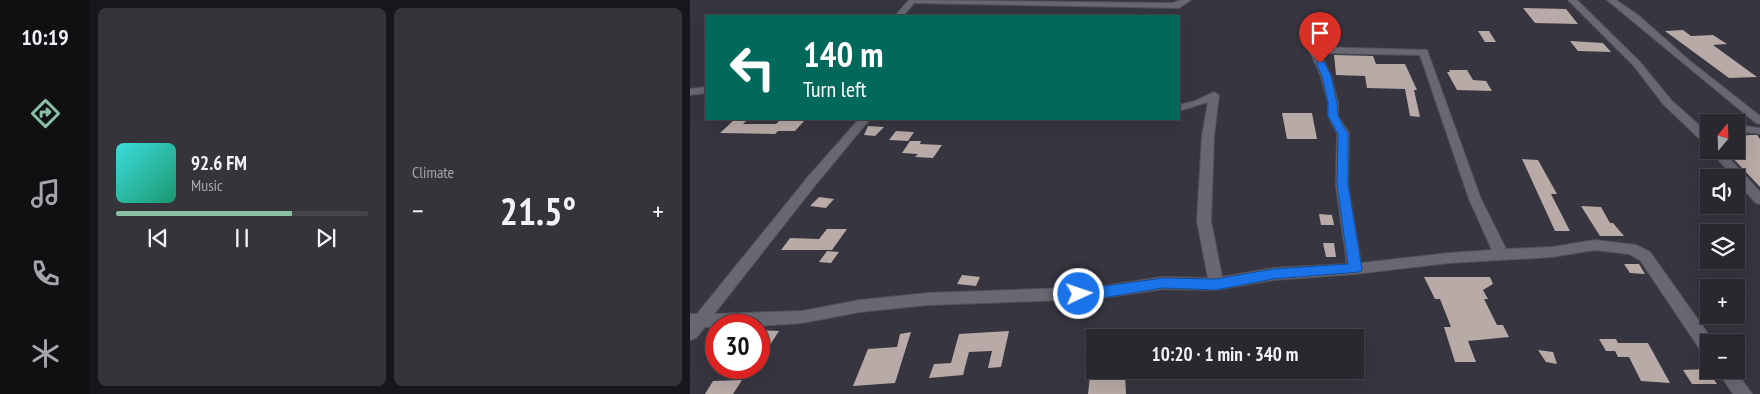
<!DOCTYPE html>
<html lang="en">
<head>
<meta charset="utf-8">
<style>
	:root { --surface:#29282f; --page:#35343b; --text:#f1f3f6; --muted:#a5a6aa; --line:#45444b; --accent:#8abfa5 }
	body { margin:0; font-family:"PT Sans Narrow",sans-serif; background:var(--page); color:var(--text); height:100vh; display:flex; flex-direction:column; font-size:19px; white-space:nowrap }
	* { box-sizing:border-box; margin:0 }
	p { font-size:16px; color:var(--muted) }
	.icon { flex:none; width:28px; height:28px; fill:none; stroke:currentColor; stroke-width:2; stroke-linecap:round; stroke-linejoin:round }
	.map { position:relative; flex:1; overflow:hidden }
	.details { display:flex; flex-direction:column; gap:8px; padding:8px; background:#17161a; width:600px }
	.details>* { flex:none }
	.guide { position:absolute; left:15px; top:15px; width:475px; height:105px; border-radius:0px; box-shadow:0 5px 20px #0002,0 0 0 1px var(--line); background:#00695c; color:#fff; overflow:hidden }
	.needle { width:32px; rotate:19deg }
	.fabs { position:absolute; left:1010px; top:114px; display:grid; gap:10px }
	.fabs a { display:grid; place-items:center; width:45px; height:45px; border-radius:0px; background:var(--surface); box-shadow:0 5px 20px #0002,0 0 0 1px var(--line); font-size:25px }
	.speed { position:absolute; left:15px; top:314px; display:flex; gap:10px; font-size:25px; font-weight:700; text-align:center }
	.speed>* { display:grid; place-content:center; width:65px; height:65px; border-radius:50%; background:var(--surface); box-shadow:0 5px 20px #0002,0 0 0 1px var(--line); line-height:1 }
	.speed .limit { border:8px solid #d22; background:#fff; color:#111 }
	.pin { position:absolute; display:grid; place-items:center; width:42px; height:42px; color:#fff; margin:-51px -21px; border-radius:50% 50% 50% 0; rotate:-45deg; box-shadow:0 0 5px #0007 }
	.pin .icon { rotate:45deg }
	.me { position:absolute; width:55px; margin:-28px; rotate:87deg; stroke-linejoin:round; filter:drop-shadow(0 0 4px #0008) }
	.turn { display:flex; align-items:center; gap:18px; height:105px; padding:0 15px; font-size:22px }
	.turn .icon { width:65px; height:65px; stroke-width:2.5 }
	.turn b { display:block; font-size:35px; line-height:42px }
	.big { font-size:38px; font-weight:600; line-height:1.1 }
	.details .widget { flex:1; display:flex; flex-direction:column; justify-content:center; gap:8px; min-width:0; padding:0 18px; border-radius:8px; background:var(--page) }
	.song { display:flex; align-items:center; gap:15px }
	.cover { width:60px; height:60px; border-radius:8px; background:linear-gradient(135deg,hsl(180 70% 55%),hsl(160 70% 35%)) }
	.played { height:5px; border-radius:2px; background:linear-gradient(90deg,var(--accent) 70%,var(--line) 70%) }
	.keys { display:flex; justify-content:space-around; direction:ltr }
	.heat { display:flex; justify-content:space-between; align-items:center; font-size:28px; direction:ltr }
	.details .tiles { flex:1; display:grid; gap:8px; grid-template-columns:repeat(2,1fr) }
	.trip { position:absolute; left:396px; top:329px; width:278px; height:50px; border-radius:0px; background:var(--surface); box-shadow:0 5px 20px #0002,0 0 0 1px var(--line); font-weight:600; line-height:50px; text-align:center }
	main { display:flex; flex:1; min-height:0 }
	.dock { display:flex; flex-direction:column; width:90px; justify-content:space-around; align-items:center; background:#101013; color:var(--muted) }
	.dock .icon { width:35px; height:35px }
	.dock .on { color:var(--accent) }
	.dock b { font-size:22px; color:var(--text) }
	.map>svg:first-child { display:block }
</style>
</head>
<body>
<main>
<nav class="dock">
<b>10:19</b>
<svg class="icon on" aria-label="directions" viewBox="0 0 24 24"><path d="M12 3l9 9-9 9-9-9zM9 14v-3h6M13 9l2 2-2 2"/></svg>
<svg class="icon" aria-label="music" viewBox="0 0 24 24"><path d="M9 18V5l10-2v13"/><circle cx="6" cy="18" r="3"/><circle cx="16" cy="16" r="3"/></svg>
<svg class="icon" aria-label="phone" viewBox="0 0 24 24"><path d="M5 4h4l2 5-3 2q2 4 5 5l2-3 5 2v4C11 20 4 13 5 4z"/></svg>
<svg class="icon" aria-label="climate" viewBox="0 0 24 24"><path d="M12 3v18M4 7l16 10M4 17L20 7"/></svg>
</nav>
<section class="details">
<div class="tiles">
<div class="widget">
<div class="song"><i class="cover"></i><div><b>92.6 FM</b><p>Music</p></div></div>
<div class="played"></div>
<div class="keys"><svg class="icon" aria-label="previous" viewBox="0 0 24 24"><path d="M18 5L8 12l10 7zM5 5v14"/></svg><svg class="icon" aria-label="pause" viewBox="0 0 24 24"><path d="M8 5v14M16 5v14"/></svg><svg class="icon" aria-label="next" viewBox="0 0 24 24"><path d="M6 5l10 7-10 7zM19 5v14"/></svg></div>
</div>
<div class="widget"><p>Climate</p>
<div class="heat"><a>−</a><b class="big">21.5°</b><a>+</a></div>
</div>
</div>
</section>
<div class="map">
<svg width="1070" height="394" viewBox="0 0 1070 394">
	<rect width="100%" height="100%" fill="#37353f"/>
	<path fill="#b8aaa7" d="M833,8l43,1 12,15 -43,-1z
		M993,30l8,6 22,-1 14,9 -14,1 44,32 -28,1 -64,-47z
		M788,31h11l7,11h-11z
		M880,41l33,2 8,9 -33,-1z
		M644,55l39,1 3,8h29l12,26h-3l6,27 -10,-1 -5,-27 -38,-1 -2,-12 -29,-1z
		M759,70h18l6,10 13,1 6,10 -35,-1 -10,-18h3z
		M592,113h30l5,26h-30z
		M45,119h13l-5,5h33l4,-4h25l-10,11h-17l-3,3 -55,-1z
		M178,126l16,1 -9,9 -11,-1z
		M206,131l18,1 -6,9 -19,-1z
		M1061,135h6l3,4v48l-35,-37h11v-14z
		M220,141h11l-1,3 22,1 -9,13 -18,-1 3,-3 -16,-1z
		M832,159l16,1 19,34h-6l19,37h-15z
		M129,197l15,2 -8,9 -16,-2z
		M891,206l20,1 9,16h3l11,13h-24z
		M629,214l13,1 2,10h-13z
		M137,229h20l-15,21h-51l9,-12 29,1z
		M633,243h11l2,14h-10z
		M137,251l12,1 -8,11 -12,-1z
		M934,264h15l6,10 -15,-1z
		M272,275l18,2 -4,9 -19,-2z
		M734,277h66l3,7 -10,6 5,9h-4l13,26h6l6,12 -41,4 8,21h-21l-11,-35h7l-11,-28h-5z
		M69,330l20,1 -11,17h-9z
		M319,331l-8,36 -13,1 4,-17 -23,1 -6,23 -34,3 5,-14 17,-1 8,-29z
		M221,332l-16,51 -42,3 15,-37 29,-2 3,-13z
		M909,339h17l2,4h30l22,40 -29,-2 -12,-24h-11l-3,-6h-9z
		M848,350l15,2 4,12 -11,-2z
		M1017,369l10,15h-25l-9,-14z
		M435,373l1,21h-38l2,-19z
		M52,380l-9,14h-28l8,-13z"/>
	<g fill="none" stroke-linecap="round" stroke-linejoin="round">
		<defs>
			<path id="minor" d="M219,0l264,3 7,-3h11l-12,8 -265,-5 -11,13h-8z
				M878,0h9l63,62 31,38 29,26h9v6h-3l3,3v10l-4,-1 -42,-40 -29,-38z
				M917,0h9l22,15 52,46 70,55v8l-4,-1z
				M624,47l113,3 54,149 25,50 46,-2 43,-7 41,5 14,7 64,90h-5v14l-6,-2 -63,-94 -11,-6 -34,-4 -43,7 -103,6 -94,11 -82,6 -57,10 -53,-1 -67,10 -168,6 -68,7 -58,11 -43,3 -43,-1v2h-11l-9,11 -6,2v-26h7l111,-137 51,-58h11l-53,64 -103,131 88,-3 58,-11 68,-7 168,-6 67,-10 45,1 -11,-57 5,-85 6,-34 -29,9v-6l16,-4 19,-9 5,3 -5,41 -3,85 11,56 51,-9 74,-4 -11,-79 1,-52 -9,-17v-13l-7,-27 -12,-26zM630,53l100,2 49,144 23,51 -43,3 -88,10 -13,-78 1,-52 -11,-17v-13l-7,-27z
				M16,87v6l-16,2v-6z
				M1046,125l24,3v6l-24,-3z
				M1020,150h12l38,42v12l-4,-1 -20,-22v-3h-2z
				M1027,370h18l17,24h-19z"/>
		</defs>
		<use href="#minor" stroke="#535158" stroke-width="2"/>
		<use href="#minor" fill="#696772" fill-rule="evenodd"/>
	</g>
	<path fill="#1a73e8" stroke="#114b97" d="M630,60l5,3 6,13 6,27 1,13 10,18v50l14,85 -2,3 -87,7 -57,11 -53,-2 -67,11 -21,-2 -2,-3 2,-4 88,-12 53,1 57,-10 75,-5 -11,-80 1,-50 -10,-18v-13l-6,-27 -6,-13z"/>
</svg>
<div class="fabs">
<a><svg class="needle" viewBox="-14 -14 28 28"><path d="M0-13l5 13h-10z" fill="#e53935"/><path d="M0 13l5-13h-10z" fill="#a5a6aa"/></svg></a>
<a><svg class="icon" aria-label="sound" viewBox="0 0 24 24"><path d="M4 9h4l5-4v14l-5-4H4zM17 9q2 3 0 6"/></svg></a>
<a><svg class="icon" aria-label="layers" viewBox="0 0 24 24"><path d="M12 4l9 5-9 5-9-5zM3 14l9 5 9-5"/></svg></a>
<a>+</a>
<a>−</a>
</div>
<div class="speed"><div class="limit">30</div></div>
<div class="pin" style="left:630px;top:63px;background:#d93025"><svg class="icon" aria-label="arrive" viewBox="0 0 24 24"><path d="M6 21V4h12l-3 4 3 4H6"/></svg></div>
<svg class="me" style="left:389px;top:294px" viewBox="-20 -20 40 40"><circle r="17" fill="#1a73e8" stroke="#fff" stroke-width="3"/><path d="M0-11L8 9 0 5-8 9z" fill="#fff"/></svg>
<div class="trip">10:20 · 1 min · 340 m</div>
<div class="guide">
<div class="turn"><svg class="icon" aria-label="left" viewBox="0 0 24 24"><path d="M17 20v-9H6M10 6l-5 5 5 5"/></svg><div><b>140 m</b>Turn left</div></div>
</div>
</div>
</main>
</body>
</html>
